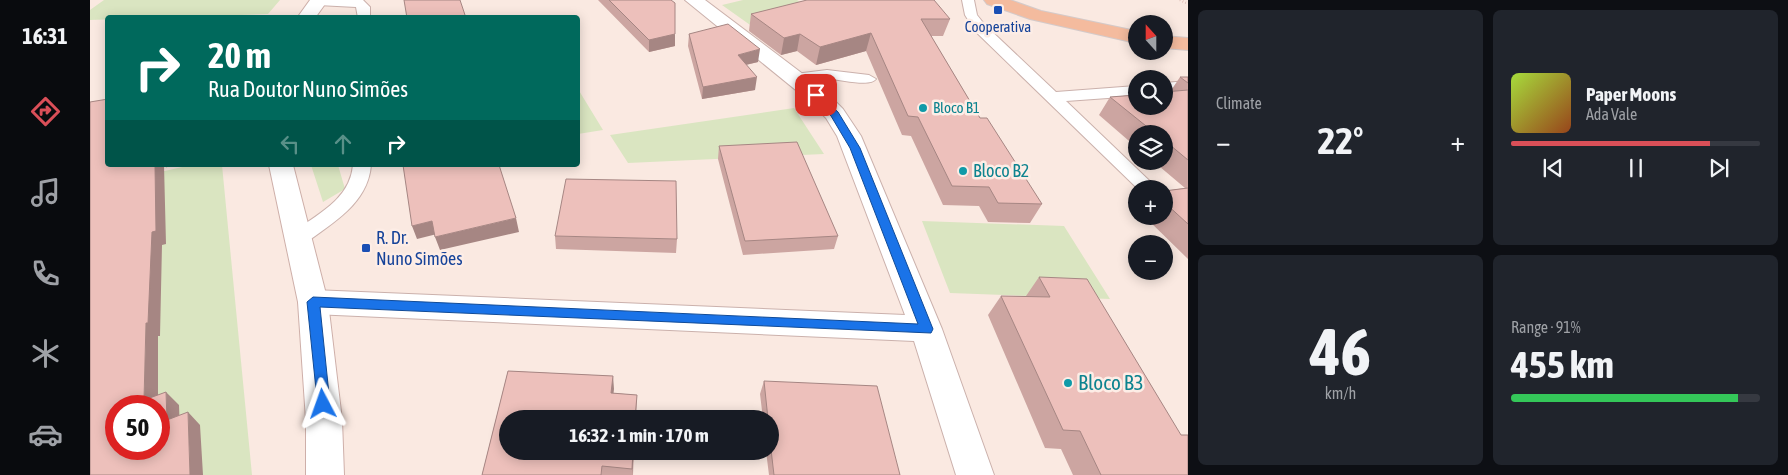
<!DOCTYPE html>
<html lang="en">
<head>
<meta charset="utf-8">
<style>
	:root { --surface:#171b24; --page:#20242c; --text:#f1f3f6; --muted:#9ea1a6; --line:#363941; --accent:#da4f58 }
	body { margin:0; font-family:"Asap Condensed",sans-serif; background:var(--page); color:var(--text); height:100vh; display:flex; flex-direction:column; font-size:19px; white-space:nowrap }
	* { box-sizing:border-box; margin:0 }
	p { font-size:16px; color:var(--muted) }
	.icon { flex:none; width:28px; height:28px; fill:none; stroke:currentColor; stroke-width:2; stroke-linecap:round; stroke-linejoin:round }
	.map { position:relative; flex:1; overflow:hidden }
	.sheet { display:flex; flex-direction:column; gap:10px; padding:10px; background:#0d0f14; width:600px }
	.sheet>* { flex:none }
	.top-card { position:absolute; left:15px; top:15px; width:475px; height:152px; border-radius:5px; box-shadow:0 2px 12px #0003; background:#00695c; color:#fff; overflow:hidden }
	.needle { width:32px; rotate:339deg }
	.fabs { position:absolute; left:1038px; top:15px; display:grid; gap:10px }
	.fabs a { display:grid; place-items:center; width:45px; height:45px; border-radius:50%; background:var(--surface); box-shadow:0 2px 12px #0003; font-size:25px }
	.speed { position:absolute; left:15px; top:395px; display:flex; gap:10px; font-size:25px; font-weight:700; text-align:center }
	.speed>* { display:grid; place-content:center; width:65px; height:65px; border-radius:50%; background:var(--surface); box-shadow:0 2px 12px #0003; line-height:1 }
	.speed .limit { border:8px solid #d22; background:#fff; color:#111 }
	.pin { position:absolute; display:grid; place-items:center; width:42px; height:42px; color:#fff; margin:-21px; border-radius:10px; box-shadow:0 2px 8px #0006 }
	.me { position:absolute; width:55px; margin:-28px; rotate:356deg; stroke-linejoin:round; filter:drop-shadow(0 0 4px #0008) }
	.turn { display:flex; align-items:center; gap:18px; height:105px; padding:0 20px; font-size:22px }
	.turn .icon { width:65px; height:65px; stroke-width:2.5 }
	.turn b { display:block; font-size:35px; line-height:42px }
	.lanes { display:flex; align-items:center; height:48px; padding:0 20px; background:#0003; justify-content:center; gap:25px; direction:ltr }
	.lanes .off { opacity:.35 }
	.big { font-size:38px; font-weight:700; line-height:1.1 }
	.sheet .tile { flex:1; display:flex; flex-direction:column; justify-content:center; gap:8px; min-width:0; padding:0 18px; border-radius:8px; background:var(--page) }
	.sheet .dial { align-items:center; gap:0 }
	.dial b { font-size:65px; line-height:1 }
	.song { display:flex; align-items:center; gap:15px }
	.cover { width:60px; height:60px; border-radius:8px; background:linear-gradient(135deg,hsl(80 70% 55%),hsl(20 70% 35%)) }
	.played { height:5px; border-radius:2px; background:linear-gradient(90deg,var(--accent) 80%,var(--line) 80%) }
	.keys { display:flex; justify-content:space-around; direction:ltr }
	.heat { display:flex; justify-content:space-between; align-items:center; font-size:28px; direction:ltr }
	.charge { height:8px; border-radius:4px; background:linear-gradient(90deg,#34c759 91%,var(--line) 0) }
	.sheet .tiles { flex:1; display:grid; gap:10px; grid-template-columns:repeat(2,1fr) }
	.trip { position:absolute; left:409px; top:410px; width:280px; height:50px; border-radius:25px; background:var(--surface); box-shadow:0 2px 12px #0003; font-weight:700; line-height:50px; text-align:center }
	main { display:flex; flex:1; min-height:0 }
	.tab-bar { display:flex; flex-direction:column; width:90px; justify-content:space-around; align-items:center; background:#090b0e; color:var(--muted) }
	.tab-bar .icon { width:35px; height:35px }
	.tab-bar .selected { color:var(--accent) }
	.tab-bar b { font-size:22px; color:var(--text) }
	.map>svg:first-child { display:block }
</style>
</head>
<body>
<main>
<nav class="tab-bar">
<b>16:31</b>
<svg class="icon selected" aria-label="directions" viewBox="0 0 24 24"><path d="M12 3l9 9-9 9-9-9zM9 14v-3h6M13 9l2 2-2 2"/></svg>
<svg class="icon" aria-label="music" viewBox="0 0 24 24"><path d="M9 18V5l10-2v13"/><circle cx="6" cy="18" r="3"/><circle cx="16" cy="16" r="3"/></svg>
<svg class="icon" aria-label="phone" viewBox="0 0 24 24"><path d="M5 4h4l2 5-3 2q2 4 5 5l2-3 5 2v4C11 20 4 13 5 4z"/></svg>
<svg class="icon" aria-label="climate" viewBox="0 0 24 24"><path d="M12 3v18M4 7l16 10M4 17L20 7"/></svg>
<svg class="icon" aria-label="car" viewBox="0 0 24 24"><path d="M5 17H2v-5l4-1 3-4h7l3 4 3 1v5h-3M9 17h6M6 11h13"/><circle cx="7" cy="17" r="2"/><circle cx="17" cy="17" r="2"/></svg>
</nav>
<div class="map">
<svg width="1098" height="475" viewBox="0 0 1098 475">
	<rect width="100%" height="100%" fill="#fae9e1"/>
	<path fill="#dae5c1" fill-rule="evenodd" d="M14,0h176l-12,14 -178,6v-10z
		M653,0h54l18,11 -62,16 -31,-22z
		M488,89l25,41 -25,4z
		M704,108l30,46 -196,9 -18,-28z
		M101,165h31l30,310h-162v-287zM26,406h43v43h-43z
		M221,165h27l7,24 -22,13z
		M832,221l142,5 46,73 -160,-6z"/>
	<g fill="none" stroke-linecap="round" stroke-linejoin="round">
		<defs>
			<path id="service" d="M222,0h51l7,7v11h-12l-2,-11 -38,-2 -4,-1z
				M872,0h12l3,15 8,10 71,67 80,-6v10l-70,5 92,88h-20l-163,-158 -10,-16z
				M737,70l42,5 7,4c-7,9 -38,-1 -50,0 -11,0 -31,9 -38,-1l7,-4z
				M1098,81v10l-24,2v-10z
				M263,165h18c-3,39 -39,58 -67,79l-7,2 -7,-2 -3,-5 3,-5c26,-19 60,-34 63,-69z"/>
			<path id="minor" d="M595,0h20l119,90 19,19 18,27 81,193 52,146h-38l-42,-134 -601,-27 -11,-4 -4,-8 4,-8 11,-4 592,25 -68,-179 -11,-18 -18,-18z"/>
			<path id="secondary" d="M220,0h18l-13,18h-18z
				M179,165h24l35,137 14,118 2,55h-38v-55l-8,-118z"/>
			<path id="primary" d="M894,0h26l31,11 95,20v12l-106,-24 -43,-15z
				M1074,36l24,2v12l-24,-2z"/>
		</defs>
		<use href="#service" stroke="#cbb1ac" stroke-width="2"/>
		<use href="#minor" stroke="#cbb1ac" stroke-width="2"/>
		<use href="#secondary" stroke="#ceafa9" stroke-width="2"/>
		<use href="#primary" stroke="#d4cac9" stroke-width="2"/>
		<path stroke="#d1a49f" stroke-width="2.5" stroke-dasharray="0.5 2.5" stroke-linecap="butt" d="M1090,0l8,4"/>
		<path stroke="#d1a49f" stroke-width="3" stroke-dasharray="1 4" stroke-linecap="butt" d="M71,167l9,-2"/>
		<use href="#service" fill="#fff" fill-rule="evenodd"/>
		<use href="#minor" fill="#fff" fill-rule="evenodd"/>
		<use href="#secondary" fill="#fff" fill-rule="evenodd"/>
		<use href="#primary" fill="#f4bb9e" fill-rule="evenodd"/>
	</g>
	<path fill="#cca5a1" d="M508,0h73l4,46 -26,6z
		M661,14l199,5 -7,17h-12l49,82 62,86 -12,19 -42,-1 -9,-16 -36,-1 -32,-69 -9,-1 -36,-84 -50,14 -19,-14 -16,4 -32,-24z
		M599,34l69,28 -12,3 9,25 -53,9 -14,-53z
		M1090,77h8v182l-44,-43h20v-25l21,-3 -32,-27h11v-27h-28v13l-37,-32 11,-18 60,-5z
		M629,146l119,90 -4,13 -91,6 -25,-96z
		M465,236l122,3 -1,14 -120,-4z
		M949,277l149,198h-115l-12,-26 -16,-1 -57,-133 13,-19h25z
		M418,371l105,5v17l24,2 -1,24h-128v32h126l-1,24h-151z
		M674,381l136,94h-131l-3,-24h4v-32h-7l-3,-25z"/>
	<path fill="#a68683" d="M781,33l-5,18 -50,14 4,-18z
		M585,34v12l-26,6v-12z
		M710,34l-3,17 -16,4 3,-17z
		M670,49l-2,13 -22,5 2,-12z
		M667,77l-2,13 -53,9 1,-12z
		M65,165h9l2,79 -4,1 -2,91h-2v70l-14,-6 2,-77z
		M426,218l3,14 -79,18 -5,-13z
		M342,221l5,13 -20,5 -5,-13z
		M523,376l1,13 -2,17 -1,-13z
		M76,392l13,13 1,28 -13,-13z
		M98,412l12,13 3,50h-13z
		M543,451h1l-2,24v-6z"/>
	<path fill="#edc0bb" stroke="#a68683" fill-rule="evenodd" d="M314,0h56l6,18h-59z
		M519,0h62l4,3v31l-26,6z
		M717,0h127l16,19h-29l59,99h7l55,86 -44,-1 -9,-16 -37,-1 -34,-69 -10,-1 -37,-83 -51,14 -20,-13 -16,4 -33,-24z
		M638,24l32,25 -22,6 19,22 -54,10 -14,-53z
		M1090,77h8v6z
		M1098,90v70l-24,-20v-6h-8l-46,-37 26,-2v11h28v-14z
		M18,99v66h47l1,66 -4,1 -4,91h-2l-2,77 22,-8 1,28 21,-8 2,63h-100v-373zM26,406h43v43h-43z
		M707,142l41,94 -93,5 -26,-95z
		M313,165h96l17,53 -81,19 -3,-16 -20,5z
		M476,179l110,2 1,58 -122,-3z
		M1098,188v36l-24,-22v-11z
		M949,277l48,2 94,156h7v40h-87l-21,-44 -17,-1 -62,-134 49,1z
		M418,371l105,5 -2,17 26,2 -2,24h-127v32h125l-1,18 -30,-3 -1,9h-119z
		M674,381l113,5 23,89h-126l-4,-34v-22h-2z"/>
	<path fill="#1a73e8" stroke="#114b97" d="M726,92l22,20 22,36 73,181 -2,4 -611,-26 10,97 -2,5 -5,2 -5,-2 -11,-107 6,-5 605,27 -68,-176 -19,-32 -20,-21z"/>
	<g fill="#1a4fb4" stroke="#fdede6" stroke-width="2">
		<rect x="903" y="5" width="10" height="10" rx="2.5"/>
		<rect x="271" y="243" width="10" height="10" rx="2.5"/>
	</g>
	<g fill="#0f9aa8" stroke="#fdede6" stroke-width="2">
		<circle cx="833" cy="108" r="5"/>
		<circle cx="873" cy="171" r="5"/>
		<circle cx="978" cy="383" r="5"/>
	</g>
	<g text-anchor="middle" stroke-width="5" stroke-linejoin="round" paint-order="stroke">
		<g font-size="15" fill="#164399" stroke="#fdede6">
			<text x="908" y="32">Cooperativa</text>
		</g>
		<g font-size="15" fill="#0d838f" stroke="#fdede6" text-anchor="start">
			<text x="843" y="113">Bloco B1</text>
		</g>
		<g font-size="18" fill="#0d838f" stroke="#fdede6" text-anchor="start">
			<text x="883" y="177">Bloco B2</text>
		</g>
		<g font-size="18" fill="#164399" stroke="#fdede6" text-anchor="start">
			<text x="286" y="244">R. Dr.<tspan x="286" dy="21">Nuno Simões</tspan></text>
		</g>
		<g font-size="21" fill="#0d838f" stroke="#fdede6" text-anchor="start">
			<text x="988" y="390">Bloco B3</text>
		</g>
	</g>
</svg>
<div class="fabs">
<a><svg class="needle" viewBox="-14 -14 28 28"><path d="M0-13l5 13h-10z" fill="#e53935"/><path d="M0 13l5-13h-10z" fill="#9ea1a6"/></svg></a>
<a><svg class="icon" aria-label="search" viewBox="0 0 24 24"><circle cx="10" cy="10" r="6"/><path d="M15 15l6 6"/></svg></a>
<a><svg class="icon" aria-label="layers" viewBox="0 0 24 24"><path d="M12 4l9 5-9 5-9-5zM3 14l9 5 9-5"/></svg></a>
<a>+</a>
<a>−</a>
</div>
<div class="speed"><div class="limit">50</div></div>
<div class="pin" style="left:726px;top:95px;background:#d93025"><svg class="icon" aria-label="arrive" viewBox="0 0 24 24"><path d="M6 21V4h12l-3 4 3 4H6"/></svg></div>
<svg class="me" style="left:233px;top:404px" viewBox="-20 -20 40 40"><path d="M0-17L14 15 0 8-14 15z" fill="#1a73e8" stroke="#fff" stroke-width="4"/></svg>
<div class="trip">16:32 · 1 min · 170 m</div>
<div class="top-card">
<div class="turn"><svg class="icon" aria-label="right" viewBox="0 0 24 24"><path d="M7 20v-9h11M14 6l5 5-5 5"/></svg><div><b>20 m</b>Rua Doutor Nuno Simões</div></div>
<div class="lanes"><svg class="icon off" aria-label="left" viewBox="0 0 24 24"><path d="M17 20v-9H6M10 6l-5 5 5 5"/></svg><svg class="icon off" aria-label="ahead" viewBox="0 0 24 24"><path d="M12 20V5M6 11l6-6 6 6"/></svg><svg class="icon" aria-label="right" viewBox="0 0 24 24"><path d="M7 20v-9h11M14 6l5 5-5 5"/></svg></div>
</div>
</div>
<section class="sheet">
<div class="tiles">
<div class="tile"><p>Climate</p>
<div class="heat"><a>−</a><b class="big">22°</b><a>+</a></div>
</div>
<div class="tile">
<div class="song"><i class="cover"></i><div><b>Paper Moons</b><p>Ada Vale</p></div></div>
<div class="played"></div>
<div class="keys"><svg class="icon" aria-label="previous" viewBox="0 0 24 24"><path d="M18 5L8 12l10 7zM5 5v14"/></svg><svg class="icon" aria-label="pause" viewBox="0 0 24 24"><path d="M8 5v14M16 5v14"/></svg><svg class="icon" aria-label="next" viewBox="0 0 24 24"><path d="M6 5l10 7-10 7zM19 5v14"/></svg></div>
</div>
<div class="tile dial"><b>46</b><p>km/h</p></div>
<div class="tile"><p>Range · 91%</p><b class="big">455 km</b><div class="charge"></div></div>
</div>
</section>
</main>
</body>
</html>
